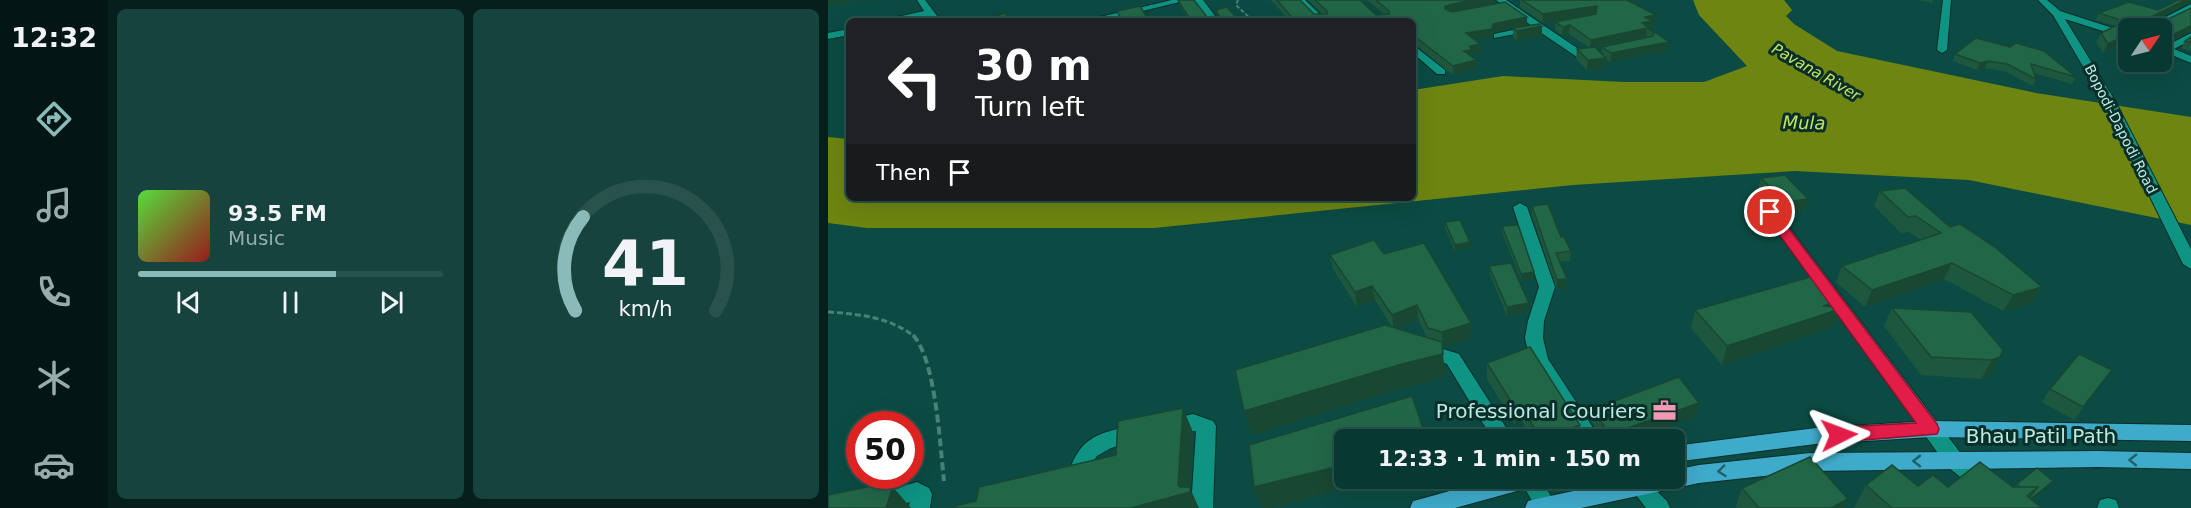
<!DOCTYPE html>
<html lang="en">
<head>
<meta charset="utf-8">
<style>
	:root { --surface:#083832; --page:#16433e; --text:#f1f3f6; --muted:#98acac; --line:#29524d; --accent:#8bbbb9 }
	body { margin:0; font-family:"DejaVu Sans",sans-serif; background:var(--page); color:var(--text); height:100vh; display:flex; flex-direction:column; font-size:22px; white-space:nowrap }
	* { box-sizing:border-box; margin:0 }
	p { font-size:20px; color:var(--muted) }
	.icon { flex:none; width:33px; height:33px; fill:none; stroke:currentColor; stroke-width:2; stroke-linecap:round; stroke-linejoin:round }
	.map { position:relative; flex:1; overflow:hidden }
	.drawer { display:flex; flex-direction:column; gap:9px; padding:9px; background:#041f1c; width:720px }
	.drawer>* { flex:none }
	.banner { position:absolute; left:18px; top:18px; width:570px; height:183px; border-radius:9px; box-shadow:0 6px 24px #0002,0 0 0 2px var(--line); background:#202124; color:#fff; overflow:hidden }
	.needle { width:39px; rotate:55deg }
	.controls { position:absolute; left:1290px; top:18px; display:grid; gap:12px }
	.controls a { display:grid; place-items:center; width:54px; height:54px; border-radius:9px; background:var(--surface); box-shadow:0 6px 24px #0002,0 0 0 2px var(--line); font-size:30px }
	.speed { position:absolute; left:18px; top:411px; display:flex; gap:12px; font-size:30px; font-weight:700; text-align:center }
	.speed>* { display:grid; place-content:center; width:78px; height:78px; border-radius:50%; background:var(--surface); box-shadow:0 6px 24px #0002,0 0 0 2px var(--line); line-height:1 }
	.speed .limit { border:9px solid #d22; background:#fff; color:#111 }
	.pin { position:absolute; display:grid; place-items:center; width:51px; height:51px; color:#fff; margin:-26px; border:3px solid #fff; border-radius:50%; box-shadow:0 2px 6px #0007 }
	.me { position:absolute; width:66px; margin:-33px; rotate:87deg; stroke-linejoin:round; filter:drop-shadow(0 0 4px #0008) }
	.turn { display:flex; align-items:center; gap:21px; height:126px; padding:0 30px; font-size:27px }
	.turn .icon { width:78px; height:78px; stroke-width:2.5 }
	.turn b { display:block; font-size:42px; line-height:51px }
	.then { display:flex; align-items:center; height:57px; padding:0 30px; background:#0003; gap:12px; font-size:22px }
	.drawer .tile { flex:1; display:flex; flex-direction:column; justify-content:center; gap:9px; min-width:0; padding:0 21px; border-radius:9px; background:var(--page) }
	.drawer .dial { align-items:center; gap:0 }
	.dial svg { height:156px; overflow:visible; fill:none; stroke:var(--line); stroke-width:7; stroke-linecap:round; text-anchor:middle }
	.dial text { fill:var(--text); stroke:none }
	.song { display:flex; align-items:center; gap:18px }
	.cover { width:72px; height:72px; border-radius:9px; background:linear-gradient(135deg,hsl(110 70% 55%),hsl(0 70% 35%)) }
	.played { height:6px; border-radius:3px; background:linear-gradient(90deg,var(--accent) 65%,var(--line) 65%) }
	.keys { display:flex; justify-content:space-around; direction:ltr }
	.drawer .tiles { flex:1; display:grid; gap:9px; grid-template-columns:repeat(2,1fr) }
	.trip { position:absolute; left:506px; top:429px; width:351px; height:60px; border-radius:9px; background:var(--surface); box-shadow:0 6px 24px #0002,0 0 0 2px var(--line); font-weight:600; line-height:60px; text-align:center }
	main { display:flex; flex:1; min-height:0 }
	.tabs { display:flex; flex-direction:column; width:108px; justify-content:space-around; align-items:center; background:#031614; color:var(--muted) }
	.tabs .icon { width:42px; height:42px }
	.tabs .selected { color:var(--accent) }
	.tabs b { font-size:27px; color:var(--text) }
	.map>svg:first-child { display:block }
</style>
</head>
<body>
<main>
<nav class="tabs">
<b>12:32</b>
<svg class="icon selected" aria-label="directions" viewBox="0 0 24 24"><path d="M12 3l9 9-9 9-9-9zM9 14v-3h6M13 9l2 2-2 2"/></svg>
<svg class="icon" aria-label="music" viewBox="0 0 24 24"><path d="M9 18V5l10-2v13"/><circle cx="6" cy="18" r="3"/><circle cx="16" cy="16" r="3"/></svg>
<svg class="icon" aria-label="phone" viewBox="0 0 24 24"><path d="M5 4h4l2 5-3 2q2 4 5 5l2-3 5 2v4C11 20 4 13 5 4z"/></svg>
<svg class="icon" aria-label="climate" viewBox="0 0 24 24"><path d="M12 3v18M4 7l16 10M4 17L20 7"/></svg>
<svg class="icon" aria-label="car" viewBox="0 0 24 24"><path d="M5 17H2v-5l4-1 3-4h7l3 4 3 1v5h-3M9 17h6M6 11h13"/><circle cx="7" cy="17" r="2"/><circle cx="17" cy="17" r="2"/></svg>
</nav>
<section class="drawer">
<div class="tiles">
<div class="tile">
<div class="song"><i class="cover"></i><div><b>93.5 FM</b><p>Music</p></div></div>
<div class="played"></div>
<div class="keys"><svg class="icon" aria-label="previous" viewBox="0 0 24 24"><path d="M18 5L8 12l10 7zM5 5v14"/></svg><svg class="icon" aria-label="pause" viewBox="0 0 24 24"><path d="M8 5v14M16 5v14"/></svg><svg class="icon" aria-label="next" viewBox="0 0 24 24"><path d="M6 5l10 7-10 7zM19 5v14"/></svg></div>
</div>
<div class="tile dial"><svg viewBox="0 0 100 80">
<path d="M14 69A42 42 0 1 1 86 69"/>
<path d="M14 69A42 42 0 0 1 18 21" stroke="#8bbbb9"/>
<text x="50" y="56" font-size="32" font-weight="700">41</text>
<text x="50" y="72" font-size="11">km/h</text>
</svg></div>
</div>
</section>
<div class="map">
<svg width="1363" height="508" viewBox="0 0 1363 508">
	<rect width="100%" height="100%" fill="#0b4b43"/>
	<path fill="#6e8511" d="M865,0h91l8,10 -6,6 8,8 43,27 199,42 155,24v108l-222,-45 -174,-9 -222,14 -419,43h-287l-39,-5v-86l21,2v59h564v-108l90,-14 121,6h80l43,-16 -48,-51z"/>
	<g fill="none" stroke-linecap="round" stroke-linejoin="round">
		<defs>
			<path id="minor" d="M89,0h8l16,21h-10l-3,-5 -29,5h-20l45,-10z
				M344,0h16l-87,21h-18z
				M366,0h9l16,21h-10z
				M468,0h9l22,21h-10z
				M668,0h10l77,52 13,-3 5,3 -5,3 -19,2 -40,-27 -43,8v-4l38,-8z
				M1115,0h8l-4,50 -5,3 -5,-3z
				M1210,0h9l13,11 68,22v6l-63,-20 49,80 77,150v20l-8,-5 -81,-165 -49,-84z
				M1363,4v6l-36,18h-11z
				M21,29v6l-21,4v-6z
				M1363,33v7l-17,9 17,7v7l-29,-12v-6l4,1z
				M585,45l32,25v4h-8l-24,-21z
				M692,203l7,4 28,80 -11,34 -1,17 5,21 53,81h-21l-50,-80 -5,-22 3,-17 11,-34 -26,-80z
				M942,208l5,1 187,246 60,46 3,7h-27l-50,-41 -185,-255z
				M596,343l35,11 55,86h-21l-46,-76 -29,-11 -3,-4 3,-4z
				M365,414l20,7 3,5 -3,82h-22l5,-77 -25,3 -7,-3 -3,-5 3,-5z
				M307,425l7,2 3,6 -3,6 -31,9 -14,8 -7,9 -7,21 -7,3 -7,-3 -3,-6c13,-42 27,-46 69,-55z
				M691,478h21l18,30h-22z
				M815,478l24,23 3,7h-24l-17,-22 3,-6z
				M89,482l12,6 3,6 -2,14h-22l2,-6 -18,6h-42l3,-7z
				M1280,498l8,2 3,8h-22l3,-8z"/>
			<path id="major" d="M1103,421l260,4v16l-260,-4 -115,7 -142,18v-16l142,-18z
				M1270,451l93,2v16l-93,-2 -288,4 -111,12 -118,25h-56l3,-7 8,-2 98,-21h40v-8l25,-5 111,-12z
				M668,478h45l-3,6 -7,3 -76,21h-45l3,-7 8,-2z"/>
		</defs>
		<use href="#minor" stroke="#0a2e29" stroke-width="2"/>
		<use href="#major" stroke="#0a2e29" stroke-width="2"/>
		<path stroke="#478279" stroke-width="2" stroke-dasharray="4 2" stroke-linecap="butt" d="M410,0l-2,5 17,16"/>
		<path stroke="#478279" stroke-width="3" stroke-dasharray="6 3" stroke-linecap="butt" d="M0,312c31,2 62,5 87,25"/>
		<path stroke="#478279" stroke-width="4" stroke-dasharray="8 4" stroke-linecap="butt" d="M85,335c23,25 27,111 31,146"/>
		<use href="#minor" fill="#0f9383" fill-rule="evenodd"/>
		<use href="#major" fill="#3fabcb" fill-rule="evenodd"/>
	</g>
	<path fill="#1d583e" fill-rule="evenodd" d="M350,0l29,17 11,-1 -2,-6 23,11h-50l-9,-15z
		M443,0h29l14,14h9l-15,-14h52l16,15 8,-1 -17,-14h128v3l-39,8 71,14 -33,7 -2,5 -17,3 6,13 -10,1v3l5,3v9l-23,6 -40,-32v-22h-123z
		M692,0h107l29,15 -1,8 -3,1 -1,5 17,21 -58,12 -4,-3 -1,9 -18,2 -11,-11 1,-10 13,-1 -21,-14 -7,1 -7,-5v-8l33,-6 -45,7 -23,-16zM818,37l-44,10 -1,7 -8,-6z
		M1089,0h16l-1,3z
		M1363,0v2l-41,20 10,1 31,-15v23l-25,13 -4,-2v-14h-34v11l-1,2 -24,12 -7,-11 5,-9 14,-7 -19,-6 3,-7 59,-3z
		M714,26v10l-25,5 -4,-4v-9z
		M1363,37v14l-10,-3 4,-7z
		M1148,38l100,39 -4,7 -38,-11 2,6 -3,7 -29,-15 -19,-3 -8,2 -24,-9 2,-7z
		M933,178l47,21 -4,11 -22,4 -24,-24z
		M1052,191l70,36 92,60 -10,16 -29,8 -59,-32 -79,28 -29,-25 6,-16 79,-26 -12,-8 -8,1 -27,-27z
		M704,206l29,31 10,14 -1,10 -10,1 7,26 -10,2 -25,-75z
		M617,222l25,26 -15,3 -10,-23z
		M674,226l32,53 -13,1 -19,-48z
		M556,254l87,84 -29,8 3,31 -40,10 -153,48 -8,-24 148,-84 -17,-27 -18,7 -24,-38 -3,-14zM590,319l9,19 -31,-10z
		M661,266l40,37v9l-22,4 -17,-41z
		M1012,307v2l-7,18 -111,38 -31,-37 4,-18z
		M1064,308l108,49 -10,18 -9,4 -60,-4 -37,-49z
		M659,363l91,77h-47l-9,-18 -7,3 -28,-46z
		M1284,370l-38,50 -32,-18 8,-13z
		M765,409l103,7 -66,24h-33l1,-9 -7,-10z
		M1225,481l-5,6 -16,13 10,8h-188l12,-23 82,2h67l2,-3z
		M914,488l106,11 -4,9h-106l-2,-2z"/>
	<path fill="#184732" d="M0,0h33l-32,5 -1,2z
		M36,0h14l-13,2z
		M643,0h24v3l-50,11v-8z
		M1357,0h6v2l-48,24 4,-7z
		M769,6l-1,8 -53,9v-9z
		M828,15l-1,8 -3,1 -1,5 -2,1 -2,-2 -1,9 -56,11 1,-8 51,-17 3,-6z
		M699,17v8l-33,7 -2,5 -25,5 -1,-9 27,-9z
		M742,25l-1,9 -7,1 1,-8z
		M714,26v10l-25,5v-10z
		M1363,26v5l-25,13 4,-8z
		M1300,34v5l-1,2 -24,12 5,-9z
		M841,42l-1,8 -58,12 1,-9z
		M652,44l1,9 -10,1v4l-7,-7 6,-5z
		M778,58l-1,10 -18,2 1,-10z
		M648,60v9l-23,6v-9z
		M1160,61l-3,7 -8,2 3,-7z
		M980,199l-4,11 -22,4 3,-12z
		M642,242v6l-15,3v-6z
		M1124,263l-8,16 -79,28 7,-17z
		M706,272v7l-13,1v-6z
		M739,279v9l-10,2v-10z
		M544,286l3,14 -18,7 -2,-15z
		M1214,287l-10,16 -29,8 10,-16z
		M1015,299l-10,28 -111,38 5,-19 96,-40z
		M701,303v9l-22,4v-9z
		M589,305l1,14 -24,10 -2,-14z
		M643,323v15l-28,9 -1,-15z
		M615,354l2,23 -40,10 -153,48 -8,-24 158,-47z
		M1172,357l-10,18 -9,4 11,-19z
		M871,403l-3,13 -66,24h-28v-3z
		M694,406v16l-7,3v-17z
		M355,408l10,24 -3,56 9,20h-68l47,-23z
		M752,425l-2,15h-38v-1z
		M516,465v13h41l-113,30h-10l-8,-21z
		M1225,481l-5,6 -22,18 5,-6z
		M58,483l6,6 1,-2 18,21h-25z
		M1020,499l-4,9h-13z"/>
	<path fill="#226648" stroke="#184732" stroke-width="1.5" d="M350,0h16l13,17 12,-1 -3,-6 11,-3 12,14h-48z
		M449,0h23l14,14h13v-3l-12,-11h45l16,15 13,-1v-3l-13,-11h95l-26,6v3l7,3 53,-10 22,15 -34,7 -1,5 -26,4 14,11 -10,2 1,4 -7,1 12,9 -23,6 -40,-31v-14h-118z
		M694,0h105l29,15 -11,2 7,4 -10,2 27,19 -58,11 -9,-6 51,-11 1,-3 -7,-5 -56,12 -21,-15 -7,2 -8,-5 41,-8 1,-8 -54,8z
		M1350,0h7l-38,19 -1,3 14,1 31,-15v18l-21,10 -8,-2v-6h-29v-4l-34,-11 30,-11 29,8z
		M312,6l9,15h-27l-5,-10z
		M177,13l3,8h-13l-1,-4z
		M711,24l3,2 -25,5 -4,-3z
		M1287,26l13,4v4l-20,10 -7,-11z
		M1363,37v5l-6,-1z
		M1148,38l34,9 6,-4 28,8 32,26 -45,-13 5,15 -29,-15 -19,-3 -8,2 -25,-9z
		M767,47l11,11 -18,2 -11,-11z
		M957,175l23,24 -23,3 -24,-24z
		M1077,188l45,39 10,-3 36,24 46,39 -29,8 -61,-32 -80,27 -30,-24 99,-33 -25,-17 -8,1 -28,-26z
		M720,204l13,33h3l7,14 -15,2 11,26 -10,1 -25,-74z
		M632,220l10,22 -15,3 -10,-23z
		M690,225l16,47 -13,2 -19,-48z
		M546,240l10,14 40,-11 47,80 -29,9 -14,-4 -11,-23 -25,10 -20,-29 -17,6 -25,-37z
		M683,263l18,40 -22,4 -18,-41z
		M989,275l26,24 -20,7 17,1v2l-113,37 -32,-36z
		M1064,308l79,4 32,38 -3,7 -8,3 -61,-3z
		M557,325l57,17 1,12 -41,10 -158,47 -9,-41z
		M702,347l50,78 -40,14 -18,-33 -7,2 -28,-45z
		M1251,354l33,16 -29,37 -33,-18z
		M851,377l20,26 -97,34 -4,-7 6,-1v-3l-11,-17z
		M584,396l15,44h-83v25l-90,22 -5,-42z
		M355,408l-5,77 2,2h10v5l-59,16h-183l28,-7 3,-14 137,-32 2,-34z
		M982,457l38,42 -17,9h-72l-17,-20z
		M1152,462l33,25h25l-11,9 15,12h-150l-26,-23 26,-20 26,21 15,-11 15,12z
		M1209,468l16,13 -22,18 -1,-2 8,-10h-18l-3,-3z
		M58,483v3l7,1 -7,21h-58v-13z"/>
	<defs><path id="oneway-chevron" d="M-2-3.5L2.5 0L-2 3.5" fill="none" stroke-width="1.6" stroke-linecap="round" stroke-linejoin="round" transform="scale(1.5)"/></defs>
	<g stroke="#1f606a">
		<use href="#oneway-chevron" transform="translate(1305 460) rotate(-179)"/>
		<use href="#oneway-chevron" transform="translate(1089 461) rotate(180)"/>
		<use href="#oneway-chevron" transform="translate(894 471) rotate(174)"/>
	</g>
	<path fill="#e11d48" stroke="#92132f" stroke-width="1.5" d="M942,208l4,1 163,215 2,5 -2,5 -98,8 -6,-2 -3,-5 3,-6 6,-2 77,-4 -153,-211z"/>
	<defs>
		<symbol id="office-bare" viewBox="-9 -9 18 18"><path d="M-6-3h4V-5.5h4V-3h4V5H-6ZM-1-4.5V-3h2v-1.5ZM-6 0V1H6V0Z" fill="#f19ab3" stroke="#0a2e29" stroke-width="2.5" paint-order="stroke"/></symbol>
	</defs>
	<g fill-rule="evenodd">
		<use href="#office-bare" x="820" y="394" width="33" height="33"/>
	</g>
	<g text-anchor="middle" stroke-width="6" stroke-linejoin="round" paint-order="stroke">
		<g font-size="14" fill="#baebe1" stroke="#0a2e29">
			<text transform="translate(1293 129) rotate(63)" y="5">Bopodi-Dapodi Road</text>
		</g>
		<g font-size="15" font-style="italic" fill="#c5e55f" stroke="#0a2e29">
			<text transform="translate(988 72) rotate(30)" y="5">Pavana River</text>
		</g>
		<g font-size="18" font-style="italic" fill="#c5e55f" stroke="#0a2e29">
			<text transform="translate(976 123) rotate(1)" y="6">Mula</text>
		</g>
		<g font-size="20" fill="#baebe1" stroke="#0a2e29" text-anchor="end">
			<text x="818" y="418">Professional Couriers</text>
		</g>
		<g font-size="20" fill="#baebe1" stroke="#0a2e29">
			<text x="1213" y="443">Bhau Patil Path</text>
		</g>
	</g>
</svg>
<div class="controls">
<a><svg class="needle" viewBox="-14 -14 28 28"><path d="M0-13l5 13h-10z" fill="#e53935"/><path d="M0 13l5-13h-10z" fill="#98acac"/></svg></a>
</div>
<div class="speed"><div class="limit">50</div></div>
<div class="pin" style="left:942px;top:212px;background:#d93025"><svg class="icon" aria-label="arrive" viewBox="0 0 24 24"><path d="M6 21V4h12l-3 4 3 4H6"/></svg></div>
<svg class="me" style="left:1011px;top:435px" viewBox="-20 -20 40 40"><path d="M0-17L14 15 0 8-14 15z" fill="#e11d48" stroke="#fff" stroke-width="4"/></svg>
<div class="trip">12:33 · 1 min · 150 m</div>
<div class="banner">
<div class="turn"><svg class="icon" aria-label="left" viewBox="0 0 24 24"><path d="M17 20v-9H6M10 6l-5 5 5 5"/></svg><div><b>30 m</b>Turn left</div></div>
<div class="then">Then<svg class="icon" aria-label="arrive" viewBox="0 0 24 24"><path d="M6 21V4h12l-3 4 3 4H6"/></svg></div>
</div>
</div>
</main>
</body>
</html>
